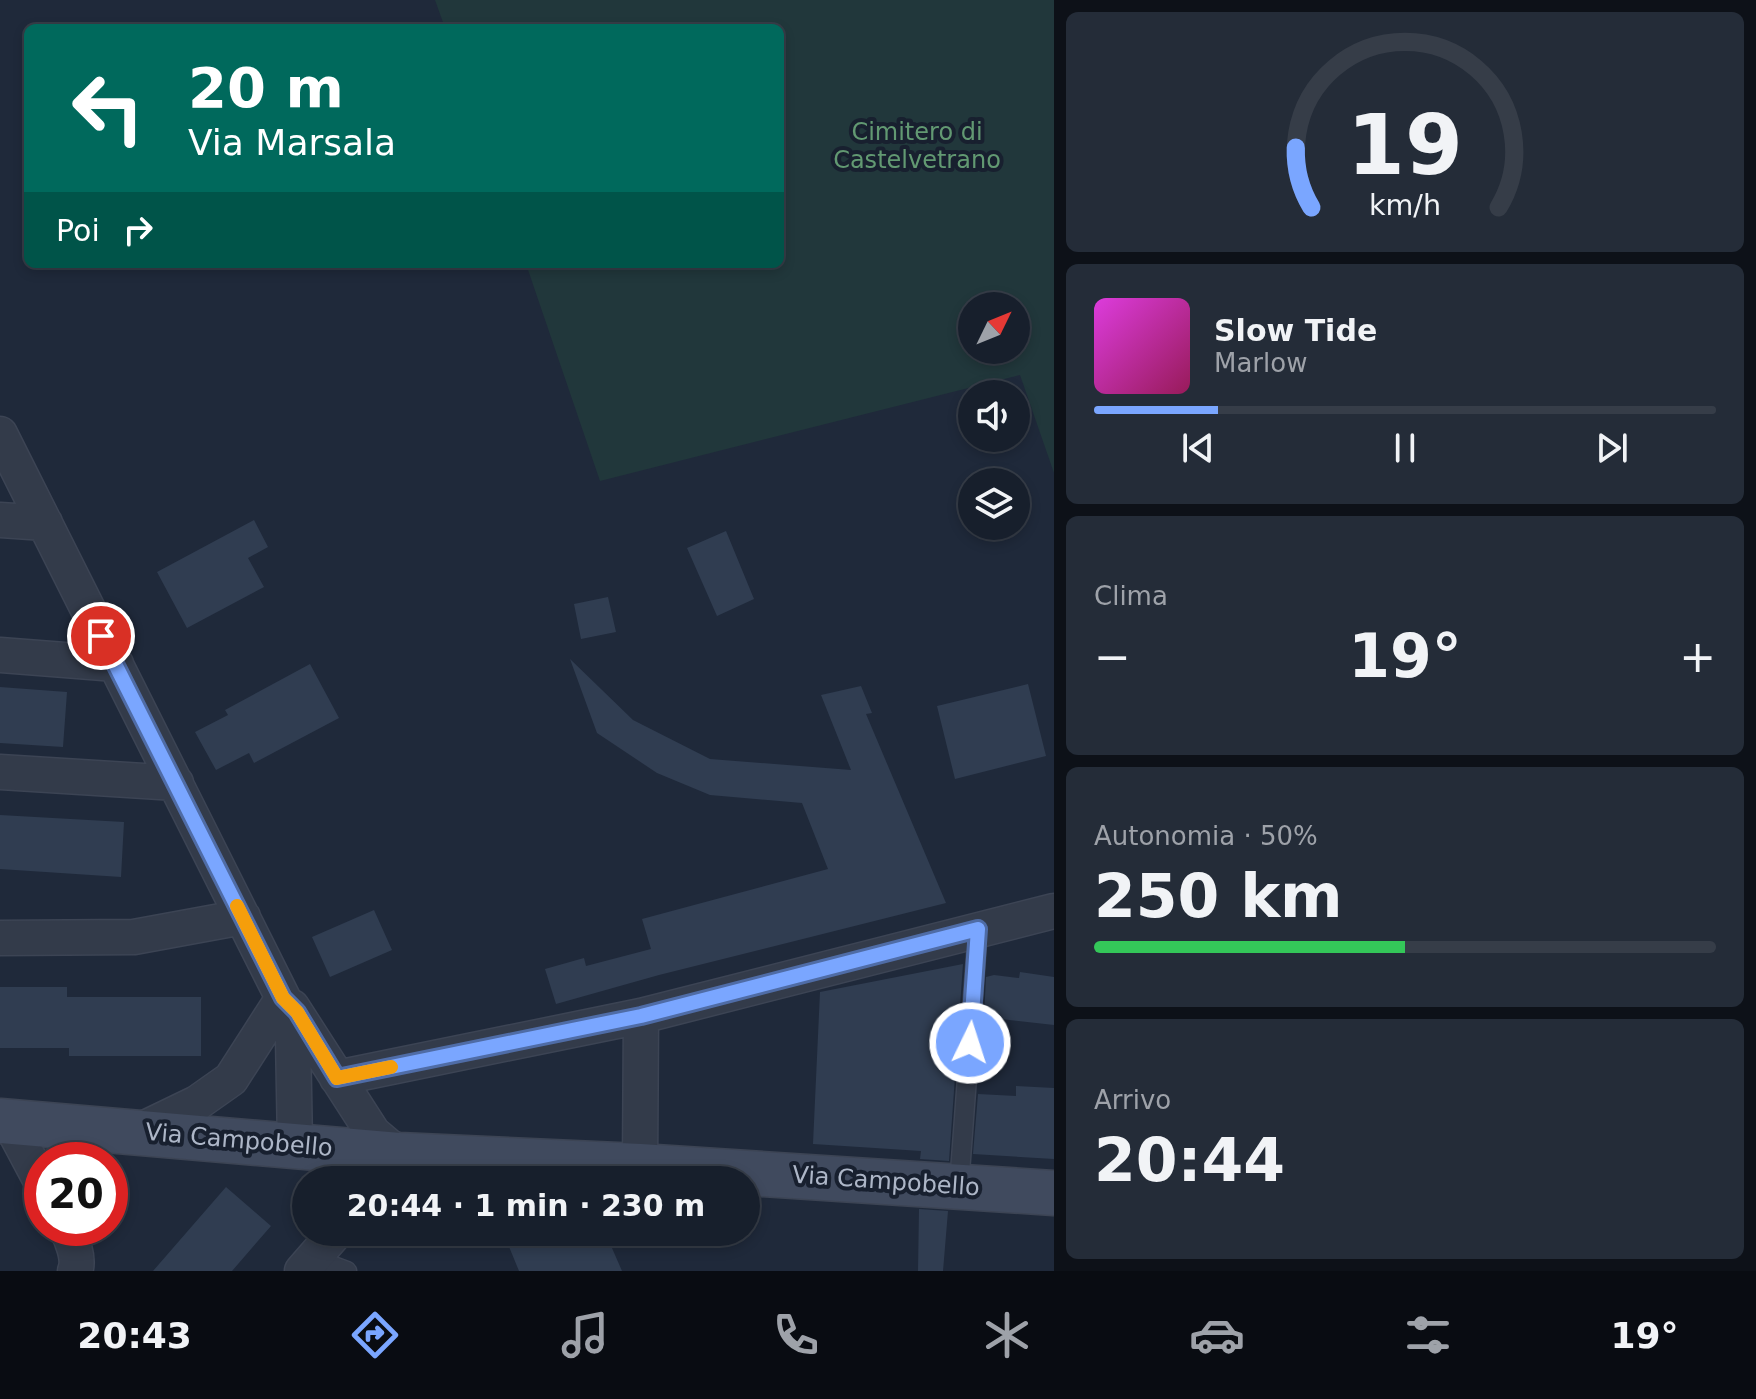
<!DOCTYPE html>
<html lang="it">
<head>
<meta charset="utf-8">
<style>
	:root { --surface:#171f2c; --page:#242c38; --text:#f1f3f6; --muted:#9ea2a9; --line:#363d48; --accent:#7aa6ff }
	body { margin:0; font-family:"DejaVu Sans",sans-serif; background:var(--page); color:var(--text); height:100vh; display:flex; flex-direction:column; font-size:30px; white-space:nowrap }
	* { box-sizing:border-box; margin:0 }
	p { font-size:26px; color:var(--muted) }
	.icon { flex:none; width:44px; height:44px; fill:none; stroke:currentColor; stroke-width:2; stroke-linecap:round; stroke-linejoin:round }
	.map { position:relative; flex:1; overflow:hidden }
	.details { display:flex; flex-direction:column; gap:12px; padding:12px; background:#0d1118; width:702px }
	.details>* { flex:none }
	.top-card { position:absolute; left:24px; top:24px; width:760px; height:244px; border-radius:12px; box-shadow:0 4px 12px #0003,0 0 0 2px var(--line); background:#00695c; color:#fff; overflow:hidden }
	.needle { width:52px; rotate:47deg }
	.tools { position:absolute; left:958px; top:292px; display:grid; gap:16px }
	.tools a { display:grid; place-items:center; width:72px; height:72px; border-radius:50%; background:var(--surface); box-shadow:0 4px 12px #0003,0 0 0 2px var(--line); font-size:40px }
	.speed { position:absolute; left:24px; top:1142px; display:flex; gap:16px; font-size:40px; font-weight:700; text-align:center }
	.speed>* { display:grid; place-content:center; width:104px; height:104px; border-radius:50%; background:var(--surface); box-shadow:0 4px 12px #0003,0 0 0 2px var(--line); line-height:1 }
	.speed .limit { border:12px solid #d22; background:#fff; color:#111 }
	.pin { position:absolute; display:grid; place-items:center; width:68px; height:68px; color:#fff; margin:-34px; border:4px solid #fff; border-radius:50%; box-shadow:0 2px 8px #0007 }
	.me { position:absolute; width:88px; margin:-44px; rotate:4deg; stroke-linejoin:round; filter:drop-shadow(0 0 6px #0008) }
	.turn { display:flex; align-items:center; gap:28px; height:168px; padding:0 32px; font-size:36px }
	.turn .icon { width:104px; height:104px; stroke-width:2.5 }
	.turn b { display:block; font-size:56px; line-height:68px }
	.then { display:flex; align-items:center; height:76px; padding:0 32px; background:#0003; gap:16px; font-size:30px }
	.big { font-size:60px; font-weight:800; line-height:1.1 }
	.details .widget { flex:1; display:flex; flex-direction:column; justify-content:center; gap:12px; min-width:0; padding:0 28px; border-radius:12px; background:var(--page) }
	.details .dial { align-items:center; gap:0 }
	.dial svg { height:208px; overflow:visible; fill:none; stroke:var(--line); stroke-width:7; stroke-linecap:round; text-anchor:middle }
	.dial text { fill:var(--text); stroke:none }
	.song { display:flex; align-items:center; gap:24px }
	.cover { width:96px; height:96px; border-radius:12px; background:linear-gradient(135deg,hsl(300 70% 55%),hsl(330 70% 35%)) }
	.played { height:8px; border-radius:4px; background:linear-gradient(90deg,var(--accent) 20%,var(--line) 20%) }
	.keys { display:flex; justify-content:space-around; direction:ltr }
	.heat { display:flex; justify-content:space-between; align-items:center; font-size:44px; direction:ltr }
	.charge { height:12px; border-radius:6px; background:linear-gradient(90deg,#34c759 50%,var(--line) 0) }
	.trip { position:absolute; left:292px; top:1166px; width:468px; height:80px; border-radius:40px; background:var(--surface); box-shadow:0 4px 12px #0003,0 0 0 2px var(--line); font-weight:800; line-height:80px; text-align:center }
	.dock { display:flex; height:128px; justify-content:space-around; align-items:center; background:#090c12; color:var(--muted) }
	.dock .icon { width:56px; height:56px }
	.dock .selected { color:var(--accent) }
	.dock b { font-size:36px; color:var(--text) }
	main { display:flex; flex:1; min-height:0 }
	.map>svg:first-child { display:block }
</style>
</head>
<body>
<main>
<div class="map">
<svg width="1054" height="1271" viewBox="0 0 1054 1271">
	<rect width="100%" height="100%" fill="#1f293a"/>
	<path fill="#21373b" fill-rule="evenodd" d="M435,0h619v473l-34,-98 -420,106 -74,-217h254v-236h-335zM972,306h44v44h-44z"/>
	<path fill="#303d51" d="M254,520l14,27 -20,11 16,29 -77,41 -30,-56z
		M726,531l28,68 -37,17 -30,-68z
		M608,597l8,35 -35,7 -7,-35z
		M570,659l63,61 77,39 141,11 -30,-75 40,-9 11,27 -6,1 80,189 -287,72 -103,29 -11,-35 39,-11 2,8 65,-17 -9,-30 186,-50 -26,-66 -92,-8 -53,-22 -60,-40z
		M310,664l29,54 -85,45 -5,-10 -33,17 -21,-38 33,-17 -3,-5z
		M1028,684l18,72 -91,23 -18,-73z
		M0,687l67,5 -4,55 -63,-4z
		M0,815l124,7 -3,55 -121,-8z
		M374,910l18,40 -62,27 -18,-40z
		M963,964l-14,197 -29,-2 1,-8 -108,-7 7,-152z
		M1020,972l34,5v48l-70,-8 2,-40 8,-2 25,3z
		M0,987h67v10h134v59h-132v-8h-69z
		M1016,1086l38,2v71l-81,-5 5,-60 38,2z
		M226,1187l45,39 -39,45h-79z
		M919,1209l29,2 -5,60h-25z
		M503,1232h102l17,39h-103z"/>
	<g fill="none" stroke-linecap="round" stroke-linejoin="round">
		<defs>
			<path id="service" d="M959,1186l19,-257
				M315,1259l32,12"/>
			<path id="minor" d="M0,434l283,564 10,39 2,107
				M0,520l45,3
				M0,655l116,9
				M0,772l176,11
				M0,938l134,-1 109,-20
				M292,1007l81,126 26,22 -21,25
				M337,1078l304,-62 413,-105
				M9,1121l33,62
				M139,1131l58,-28 34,-24 52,-81
				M640,1166l1,-150
				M66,1228c6,11 14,31 9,43
				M302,1271l34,-39"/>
			<path id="secondary" d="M0,1121l399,34 241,11 414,27"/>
		</defs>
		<use href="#service" stroke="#3c4454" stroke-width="21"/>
		<use href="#minor" stroke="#3c4454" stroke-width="37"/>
		<use href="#secondary" stroke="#3c4454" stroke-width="47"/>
		<use href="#service" stroke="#333b4a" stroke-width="18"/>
		<use href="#minor" stroke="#333b4a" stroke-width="34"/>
		<use href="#secondary" stroke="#404a5e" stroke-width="44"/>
	</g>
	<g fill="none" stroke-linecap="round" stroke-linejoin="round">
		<defs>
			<path id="route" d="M101,636l182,362 14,14 40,66 304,-62 337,-87 -8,114"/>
		</defs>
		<use href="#route" stroke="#4f6ca6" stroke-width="20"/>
		<use href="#route" stroke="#7aa6ff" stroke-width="14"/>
		<path stroke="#f59e0b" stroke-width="14" d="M237,906l46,92 14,14 40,66 54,-11"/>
	</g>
	<g text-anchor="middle" stroke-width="8" stroke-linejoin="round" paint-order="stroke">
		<g font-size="24" fill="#629972" stroke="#18202f">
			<text x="917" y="140">Cimitero di<tspan x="917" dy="28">Castelvetrano</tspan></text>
		</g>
		<g font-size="24" fill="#adb6c7" stroke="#18202f">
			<text transform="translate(239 1140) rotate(5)" y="8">Via Campobello</text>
			<text transform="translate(886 1181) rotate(4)" y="8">Via Campobello</text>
		</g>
	</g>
</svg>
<div class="tools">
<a><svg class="needle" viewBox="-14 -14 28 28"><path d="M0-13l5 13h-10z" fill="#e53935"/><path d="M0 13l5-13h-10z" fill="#9ea2a9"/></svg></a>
<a><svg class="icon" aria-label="sound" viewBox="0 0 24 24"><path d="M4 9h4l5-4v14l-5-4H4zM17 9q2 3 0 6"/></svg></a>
<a><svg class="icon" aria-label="layers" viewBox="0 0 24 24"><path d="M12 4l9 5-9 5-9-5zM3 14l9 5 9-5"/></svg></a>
</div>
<div class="speed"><div class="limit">20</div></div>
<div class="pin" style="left:101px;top:636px;background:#d93025"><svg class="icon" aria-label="arrive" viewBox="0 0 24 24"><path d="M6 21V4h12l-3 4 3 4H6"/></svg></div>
<svg class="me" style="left:970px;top:1043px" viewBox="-20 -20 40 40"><circle r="17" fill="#7aa6ff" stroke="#fff" stroke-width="3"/><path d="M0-11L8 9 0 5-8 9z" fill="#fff"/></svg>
<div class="trip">20:44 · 1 min · 230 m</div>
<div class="top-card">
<div class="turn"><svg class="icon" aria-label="left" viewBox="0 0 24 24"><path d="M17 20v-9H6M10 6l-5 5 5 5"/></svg><div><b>20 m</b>Via Marsala</div></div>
<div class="then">Poi<svg class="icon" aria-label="right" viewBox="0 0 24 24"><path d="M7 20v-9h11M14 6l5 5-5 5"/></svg></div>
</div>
</div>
<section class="details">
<div class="widget dial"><svg viewBox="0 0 100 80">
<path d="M14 69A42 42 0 1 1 86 69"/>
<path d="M14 69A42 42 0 0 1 8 46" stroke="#7aa6ff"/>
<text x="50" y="56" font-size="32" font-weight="700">19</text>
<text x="50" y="72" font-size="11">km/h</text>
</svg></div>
<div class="widget">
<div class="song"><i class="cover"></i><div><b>Slow Tide</b><p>Marlow</p></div></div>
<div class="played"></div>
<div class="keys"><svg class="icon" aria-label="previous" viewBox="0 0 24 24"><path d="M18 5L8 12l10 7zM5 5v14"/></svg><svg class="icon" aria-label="pause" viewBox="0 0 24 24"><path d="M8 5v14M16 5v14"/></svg><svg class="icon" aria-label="next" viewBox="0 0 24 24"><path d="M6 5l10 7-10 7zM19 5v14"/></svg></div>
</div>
<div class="widget"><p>Clima</p>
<div class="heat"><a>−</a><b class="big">19°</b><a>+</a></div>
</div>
<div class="widget"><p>Autonomia · 50%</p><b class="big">250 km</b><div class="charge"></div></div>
<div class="widget"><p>Arrivo</p><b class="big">20:44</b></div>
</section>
</main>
<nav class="dock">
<b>20:43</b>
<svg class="icon selected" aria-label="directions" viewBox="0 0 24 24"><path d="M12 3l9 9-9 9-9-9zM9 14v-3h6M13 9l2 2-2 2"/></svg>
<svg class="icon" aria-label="music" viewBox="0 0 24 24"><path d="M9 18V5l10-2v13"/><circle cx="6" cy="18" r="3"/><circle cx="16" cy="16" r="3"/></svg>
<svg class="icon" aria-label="phone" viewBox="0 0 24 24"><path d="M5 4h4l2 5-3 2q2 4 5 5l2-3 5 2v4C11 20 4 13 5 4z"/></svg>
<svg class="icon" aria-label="climate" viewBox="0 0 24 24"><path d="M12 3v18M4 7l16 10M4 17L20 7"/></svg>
<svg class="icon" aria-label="car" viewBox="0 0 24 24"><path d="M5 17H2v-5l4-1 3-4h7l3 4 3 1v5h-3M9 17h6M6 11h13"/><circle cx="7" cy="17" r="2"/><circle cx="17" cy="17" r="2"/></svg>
<svg class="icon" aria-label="filters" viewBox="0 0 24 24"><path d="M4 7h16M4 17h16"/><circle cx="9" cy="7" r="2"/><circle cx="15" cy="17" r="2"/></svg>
<b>19°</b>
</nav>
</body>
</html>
